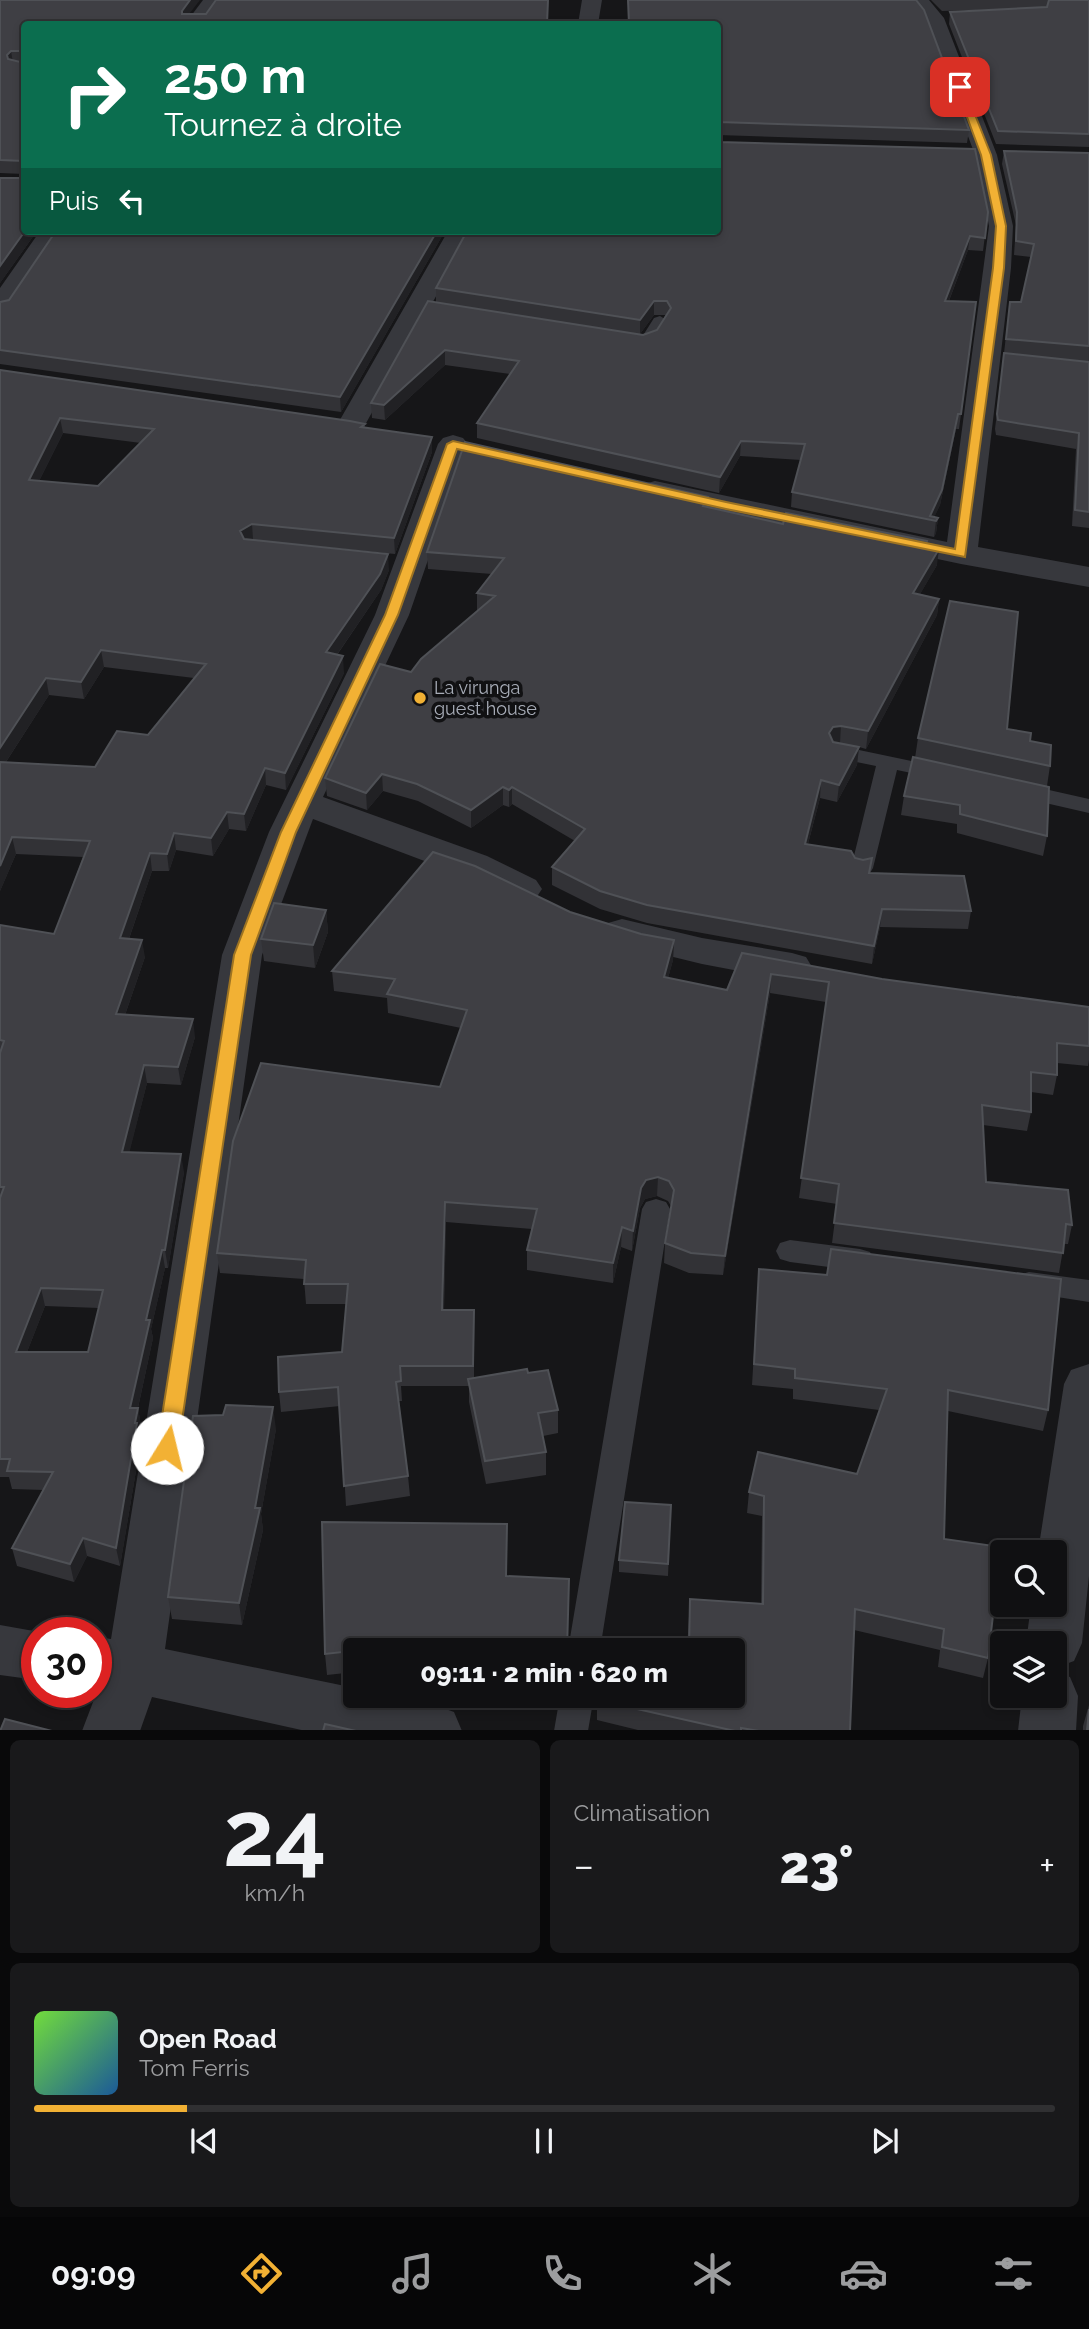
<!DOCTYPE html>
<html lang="fr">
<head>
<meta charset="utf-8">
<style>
	:root { --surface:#101012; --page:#19191b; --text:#f1f3f6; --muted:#9c9d9f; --line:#303032; --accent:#f2b134 }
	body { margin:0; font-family:Raleway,sans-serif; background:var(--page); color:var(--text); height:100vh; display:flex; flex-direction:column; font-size:26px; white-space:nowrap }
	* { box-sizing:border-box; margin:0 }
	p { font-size:23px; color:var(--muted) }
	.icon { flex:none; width:38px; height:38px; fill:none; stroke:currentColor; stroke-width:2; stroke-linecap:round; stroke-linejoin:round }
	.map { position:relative; height:1730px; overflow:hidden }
	.sheet { display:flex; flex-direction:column; gap:10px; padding:10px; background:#09090a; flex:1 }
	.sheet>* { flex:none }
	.hud { position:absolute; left:21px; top:21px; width:700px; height:214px; border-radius:7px; box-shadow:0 4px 10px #0003,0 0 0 2px var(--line); background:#0b6e4f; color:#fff; overflow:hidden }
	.fabs { position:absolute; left:990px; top:1540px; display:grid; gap:14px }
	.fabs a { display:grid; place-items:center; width:77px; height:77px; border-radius:7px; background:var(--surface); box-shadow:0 4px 10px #0003,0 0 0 2px var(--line); font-size:35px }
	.speed { position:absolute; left:21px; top:1617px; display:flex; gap:14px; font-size:35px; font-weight:700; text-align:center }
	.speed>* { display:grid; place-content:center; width:91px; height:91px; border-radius:50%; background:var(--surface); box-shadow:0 4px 10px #0003,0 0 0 2px var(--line); line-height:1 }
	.speed .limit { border:10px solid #d22; background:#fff; color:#111 }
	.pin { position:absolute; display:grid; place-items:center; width:60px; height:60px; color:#fff; margin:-30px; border-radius:14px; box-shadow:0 4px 10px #0006 }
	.me { position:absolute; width:77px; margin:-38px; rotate:9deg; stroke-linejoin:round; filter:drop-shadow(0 0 5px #0008) }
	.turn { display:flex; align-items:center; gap:24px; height:147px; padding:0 28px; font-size:32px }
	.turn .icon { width:91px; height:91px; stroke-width:2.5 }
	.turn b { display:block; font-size:49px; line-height:60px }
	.then { display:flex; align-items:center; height:66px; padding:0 28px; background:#0003; gap:14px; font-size:26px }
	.big { font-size:52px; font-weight:800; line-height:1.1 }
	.sheet .tile { flex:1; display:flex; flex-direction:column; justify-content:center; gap:10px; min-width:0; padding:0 24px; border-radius:10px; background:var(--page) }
	.sheet .dial { align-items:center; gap:0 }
	.dial b { font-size:91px; line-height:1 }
	.song { display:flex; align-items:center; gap:21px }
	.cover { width:84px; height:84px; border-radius:10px; background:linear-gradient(135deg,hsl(100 70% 55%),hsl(210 70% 35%)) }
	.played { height:7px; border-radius:4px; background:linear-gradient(90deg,var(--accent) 15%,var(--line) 15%) }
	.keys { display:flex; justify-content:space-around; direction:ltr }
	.heat { display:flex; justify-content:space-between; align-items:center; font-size:38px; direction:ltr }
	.sheet .tiles { flex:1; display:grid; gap:10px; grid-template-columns:1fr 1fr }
	.tile:last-child { grid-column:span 2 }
	.trip { position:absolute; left:343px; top:1638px; width:402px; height:70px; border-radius:7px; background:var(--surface); box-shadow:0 4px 10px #0003,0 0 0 2px var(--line); font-weight:800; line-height:70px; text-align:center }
	.tab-bar { display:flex; height:112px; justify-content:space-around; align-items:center; background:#060607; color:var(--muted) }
	.tab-bar .icon { width:49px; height:49px }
	.tab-bar .on { color:var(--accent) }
	.tab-bar b { font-size:32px; color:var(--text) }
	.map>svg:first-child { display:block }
</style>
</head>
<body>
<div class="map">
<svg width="1089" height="1731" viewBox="0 0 1089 1731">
	<rect width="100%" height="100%" fill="#161618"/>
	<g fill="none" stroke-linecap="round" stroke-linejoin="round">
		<path fill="#37383d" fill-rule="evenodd" d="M660,316l8,5 -16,24h-24l-8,-5 8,-5 14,2 12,-19z
			M840,746l100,21 8,1 3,5 -3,5 -8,1 -43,-9 -24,98 -3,5 -8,2 -8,-2 -3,-5 25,-102 -44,-9 -3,-5 3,-5z
			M1018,783l71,16v14l-79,-18 -3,-5 3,-5z
			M656,1199l10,3 4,7 -70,441h-32l74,-441 4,-7z
			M790,1240l70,9 10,3 4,8 -4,8 -10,3 -70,-9 -10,-3 -4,-8 4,-8z
			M1029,1272l60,8v22l-70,-11 -4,-8 4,-8z
			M560,1696h34l-6,35h-34z"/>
		<path fill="#37383d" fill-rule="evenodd" d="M203,0h20l-18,24h-20z
			M582,0h20l-4,24h-20z
			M908,0h21l15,18 53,137 16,71 -2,42 -33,279 111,20v20l-128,-23 -306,-65 -11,-3 -4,-6 4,-6 11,-3 292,61 42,-316 -14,-71 -50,-135z
			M40,231h24l-55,82 -9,2v-27z
			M448,231h24l-107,194 -4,6 -10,3 -10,-3 -4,-6z
			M453,435l10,3 5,6 -59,171 -86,182 164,59 49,24 6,9 -6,9 -14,3 -14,-3 -49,-24 -146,-55 -51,136 -97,694 190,39v8c35,0 66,3 99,16l8,19h-156l-154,-34 -12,34h-58l16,-42 -2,-52 15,2 111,-684 47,-123 106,-217 63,-171 5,-6z
			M622,919l80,19 90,15 14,4 6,10 -6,10 -14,4 -90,-17 -94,-23 -6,-9 6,-9z
			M1089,1364v212l-7,67 -8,18 -19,7v-25h-29l5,-38h24v-53h-17l26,-168 7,-14z
			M0,1625l45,8h-8v47l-37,-5z
			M1055,1672l15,5 8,19 -2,35h-58l4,-35h33z"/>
	</g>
	<path fill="#323236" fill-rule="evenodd" d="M0,0l189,14 360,-14 -525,24v207h13l-37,52v-105h24v-4l-24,-1z
		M628,0h288l53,130 -2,13 -249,-8v-111h-89z
		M931,0h158v147l-93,-3 -47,-120 1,-12 60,-3 -68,2z
		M719,142l269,70 -5,39 -15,-1 -19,51 27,1 -17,127h-3l-16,76 -6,12 4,1 -2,15 -2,4 -143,-30 1,-15 9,-32 -61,-4 -21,37 -242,-55v-15l33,-49 -65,-9 -60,55 -13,-2 -1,-15 65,-101v-14zM654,315h12l-9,15 -14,5 -3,-1z
		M1004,151l85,2v375l-17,-2 4,-77 -80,-14 -1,-6 15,-127h11l10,-45 -17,-2 2,-30 -14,-61z
		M56,231h389l-104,181 -341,-48v-62l9,-2z
		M0,370l365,54v4l67,24 -37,102 -142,-14 136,30 -8,20 -44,65 7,18 -58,117 -20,-5 -20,46 -17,-2 -16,27 -37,-6 -7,21h-17l-23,68 16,18 -20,58 70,22 -14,48 -34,-2 -18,69 55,20 -16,96h-3l-14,61 2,9 -15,70 3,18 -2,9 2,6 -21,125 -33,-10 -13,26 -57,-16 -5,-18 32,-58 -32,-1 -3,-12h-9v-552l54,9 29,-77 -67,-3 -16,37zM63,433l78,10 -43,43 -59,-5zM104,667l90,11 -46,57 -53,32 -89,-5 43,-67 35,4zM45,1306l54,2 -11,44h-61z
		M708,507l75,17 144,17 -1,5 11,19 -17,29 19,5 -2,16 -71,134 -7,-2 -2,18 -20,37 -17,-4 -12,46 47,14 15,16 101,37 -3,18 -88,-2 -8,37 -225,-41 -47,-14 -48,-24v-18l23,-26 -63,-37 -3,3 -6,-2 -32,23 -53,-27 -35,-10 -16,19 -40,-14 -2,-18 86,-106 68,-62h-2v-17l15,-19 -64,-5 -1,-17z
		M1007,729l43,37 -3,20v50l-4,20 -86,-23v-9l-56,-9 3,-19 11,-38 3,-20z
		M326,910l2,22 -13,36 -51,-7 -3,-22z
		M570,912l71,22 33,6 -1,20 -5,18 59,12 15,-37 140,26 207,28v53l-1,6 -31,-3v12l-4,20 -22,-3v20l-4,19 -44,-6 3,57 86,43 -4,19h-4l-5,29 -227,-30 5,-39 -38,-6 27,-196 -56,-9 -47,282 -34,-2 -25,-10 1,-20 6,-37 -3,-5 -11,-5 -12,3 -5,9 -8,43 -11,-4 -8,36 -86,-13v-20l5,-21 -86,-7 -2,88h30v68l54,-5 30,37v23l-15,3 3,16v23l-60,9 -17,-82v-16h-68l1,15h-3l9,75 2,20 -64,10 -6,-100 -59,6 -2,-20 63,-40 4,-48h-40l-2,-25 -84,-6 -3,-20 223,-166 21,-59 -73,-15 -1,-15 -53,-7 -2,-20z
		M759,1269l289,141 -5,21 -95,-20 -4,128 44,119 -5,20 -45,-11 2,-17 -86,-20 -4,101h-208l-45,-11v-20l136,-4v-46h-46l3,-51 71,4 1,-87 -15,-3 2,-21 108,-18 22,-64 -86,-11v-10l-41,-4z
		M276,1429l-15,85 2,16 -21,95 -70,-6 -4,-22z
		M671,1505l-3,71 -49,-4v-12z
		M507,1545v31l60,74h-212v22l-28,3 -2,-21z
		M1089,1705v26h-6v-5z"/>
	<path fill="#212124" d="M190,0h10l-17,22 -1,-11z
		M11,51l2,12 -4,5 -2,-13z
		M25,231h12l-37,52v-17z
		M437,231h8l-104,181 -1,-15z
		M970,236l-2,14 -25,66 2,-15z
		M654,301v14l-14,19v-14z
		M445,350v15l-60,55 -1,-15z
		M958,414l-2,15 -16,76 -7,15 -4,-1z
		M60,418l3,15 -31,62 -3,-15z
		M432,437v15l-37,102 -1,-16z
		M741,441l-1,15 -21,37 1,-16z
		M938,518l-2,15 -2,4 2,-16z
		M252,524l1,15 -12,8 -1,-16z
		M939,549l-2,16 -26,45 2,-17z
		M388,554l1,16 -8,20 -54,79 -1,-17z
		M939,599l-2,16 -71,134 2,-18z
		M101,650l3,17 -20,32 -3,-17z
		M343,656l1,17 -58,117 -1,-17z
		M46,678l3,17 -49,76v-23z
		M841,726l-1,17 -8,1 -3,-11 4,-6z
		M859,747l-2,18 -20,37 2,-17z
		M265,768l1,17 -20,46 -2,-17z
		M382,774l1,17 -16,19 -1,-17z
		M821,780l-1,18 -17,64 2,-18z
		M503,787v18l-32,23v-18z
		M512,787v17l-3,3v-17z
		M227,812l2,17 -16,27 -2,-18z
		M174,833l2,17 -7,21 -2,-17z
		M12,837l4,17 -16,37v-25z
		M150,853l2,18 -29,85 -3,-18z
		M882,909l-2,18 -8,37 2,-18z
		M326,910l2,22 -13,36 -2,-23z
		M142,940l3,17 -26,75 -3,-18z
		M674,940l-1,20 -10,36 1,-19z
		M771,974l-1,19 -47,282 2,-19z
		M193,1019l2,18 -14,48 -3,-18z
		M144,1065l3,18 -22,87 -3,-18z
		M181,1154l3,18 -16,96 -3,-18z
		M658,1177l-1,19 -12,3 -5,9 -8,43 1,-20 8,-43 5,-8z
		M445,1202l1,20 -3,108 -1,-20z
		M622,1227l-1,20 -8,36v-20z
		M162,1250l3,18 -14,61 2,9 -19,88 -4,-18 16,-88z
		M41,1288l4,18 -25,64 -4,-18z
		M273,1407l3,22 -15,85 2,16 -21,95 -3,-22z
		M138,1408l3,18 -2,9 2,6 -21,125 -4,-18 19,-125z
		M83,1538l4,18 -13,26 -4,-18z"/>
	<path fill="#3f3f44" stroke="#4f5156" stroke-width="2" fill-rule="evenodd" d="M0,0h190l-8,11v3h24l10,-14h332l-1,24h-523l1,207 -25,35v-88h24v-17l-24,-1zM11,51h13v12l-16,-4 -1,-4z
		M628,0h288l8,10 45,120 -250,-8 -1,2v-100h-89z
		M1049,0h40v134l-91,-3 -48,-119 97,-5z
		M718,140l1,2 256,7 13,63 -3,26 -15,-2 -25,65 31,1 -15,112h-3l-16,76 -12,26 8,2 -2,3 -144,-29 13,-48 -64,-3 -21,36 -243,-54 42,-62 -74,-11 -61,55 -13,-2 57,-102 215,34 14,-5 14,-22 -4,-7h-13l-14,19 -204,-32 31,-57h251z
		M1004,151l85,2v193l-83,-7 4,-37h11l13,-58 -18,-3 1,-29z
		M56,231h381l-97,166 -340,-47v-48l9,-2z
		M1004,353l85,9v150l-14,-2 4,-77 -81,-13 -1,-6z
		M0,370l350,51 15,3 -4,3 71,10 -38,101 -142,-14 -12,7 4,8 144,15 -8,20 -54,78 17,4 -58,117 -20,-5 -21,46 -17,-2 -16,26 -37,-5 -7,21 -17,-1 -30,85 22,2 -26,74 77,5 -15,48 -34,-2 -22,87 59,2 -16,96h-3l-16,70h4l-20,88h8l-3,15h2l-21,125 -33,-10 -13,26 -58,-16 41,-76 -46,-1 3,-12h-10v-261l4,-11h-4v-134l4,-12 -4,-1v-115l54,9 36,-93 -78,-4 -12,29v-104l95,5 22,-36 31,4 58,-71 -105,-14 -20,32 -35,-4 -46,70zM60,418l94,11 -56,57 -69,-6zM41,1288l62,2 -15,62h-72z
		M465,442l243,55 -5,9 80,18 3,-11 141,28 -2,5 14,3 -26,44 26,6 -71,132 -27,-5 -8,1 -4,6 4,9 26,5 -20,38 -18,-5 -16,64 46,7 4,7 8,2 9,-2 -3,15 95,3 7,35 -89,-2 -8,37 -227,-41 -47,-14 -48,-24 33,-38 -73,-42 -3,3 -6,-3 -32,23 -54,-26 -35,-10 -16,19 -41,-15 55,-114 31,8 10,-13 74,-63 -18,-3 27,-35 -77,-6z
		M950,601l68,11 -11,117 24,4 -1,8 21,4 -1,21 -132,-28z
		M913,757l136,30 -2,49 -87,-22v-9l-56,-9z
		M433,852l42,14 95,46 71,22 33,6 -10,37 63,13 15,-37 140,26 207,28v39l-32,-3v32l-26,-3v40l-49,-7 4,77 82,8 4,35 -6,-1 -3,29 -229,-30 5,-39 -38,-6 28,-196 -58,-8 -46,282 -34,-3 -26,-10 9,-53 -5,-9 -11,-4 -12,3 -5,8 -8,43 -11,-4 -9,36 -86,-13 10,-41 -92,-7 -3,108h32l-1,56h-73l1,15 -5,1 12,94 -64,10 -6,-99 -59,5 -1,-35 64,-5 6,-68h-44l2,-24 -89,-7 16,-112 28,-78 179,24 27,-77 -80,-16 8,-15 -63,-8z
		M274,903l52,7 -13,35 -52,-6z
		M831,1249l230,30 -13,131 -100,-20 -4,149 57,8 -13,111 -46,-11 2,-18 -89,-20 -5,122h-91l-18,-3v3h-6l-138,-31 1,-4h135v-46h-44l1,-51 73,5 1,-108 -15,-4 9,-40 99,22 30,-85 -92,-11v-9l-41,-5 5,-95 68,6z
		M527,1369l1,4 20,-3 10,40 -20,3 8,39 -61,9 -17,-82z
		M226,1405l47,2 -18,101h5l-21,95 -71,-6 25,-181 30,-1z
		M625,1502l46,3 -3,59 -49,-4z
		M322,1522l185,2 -1,52 63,3 -2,71h-179v-3l-63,7z
		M1089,1709v22h-2z
		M5,1719l47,12h-52z
		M325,1724l31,7h-33z"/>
	<path fill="#f2b134" stroke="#9d7322" stroke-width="2" d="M960,84l4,3 27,68 15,71 -2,42 -39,289 -239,-48 -269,-60 -59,166 -102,217 -45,123 -73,493 -3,7 -8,2 -7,-2 -3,-7 77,-493 47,-123 104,-217 62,-171 6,-3 273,61 229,47 38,-281 3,-42 -15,-71 -25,-68z"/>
	<circle fill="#f2b134" stroke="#111113" stroke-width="2.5" cx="420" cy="698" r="7"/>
	<g text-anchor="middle" stroke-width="7" stroke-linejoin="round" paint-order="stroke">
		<g font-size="18" fill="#a8adb8" stroke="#111113" text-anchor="start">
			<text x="434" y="694">La virunga<tspan x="434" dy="21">guest house</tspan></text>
		</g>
	</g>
</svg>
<div class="fabs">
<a><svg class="icon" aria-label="search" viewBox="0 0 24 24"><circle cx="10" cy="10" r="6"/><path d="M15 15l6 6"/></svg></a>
<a><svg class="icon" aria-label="layers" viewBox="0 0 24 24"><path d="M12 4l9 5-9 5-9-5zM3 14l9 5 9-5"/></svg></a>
</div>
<div class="speed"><div class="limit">30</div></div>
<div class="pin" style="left:960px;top:87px;background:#d93025"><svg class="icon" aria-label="arrive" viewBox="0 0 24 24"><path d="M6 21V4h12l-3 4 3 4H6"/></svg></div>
<svg class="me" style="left:167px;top:1448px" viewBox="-20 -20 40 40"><circle r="19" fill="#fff"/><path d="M0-13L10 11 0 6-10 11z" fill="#f2b134"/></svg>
<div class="trip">09:11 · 2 min · 620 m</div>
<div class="hud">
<div class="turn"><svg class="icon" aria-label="right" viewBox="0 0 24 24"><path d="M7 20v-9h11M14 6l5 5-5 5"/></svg><div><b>250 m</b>Tournez à droite</div></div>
<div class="then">Puis<svg class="icon" aria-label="left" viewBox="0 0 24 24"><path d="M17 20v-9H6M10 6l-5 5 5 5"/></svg></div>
</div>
</div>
<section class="sheet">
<div class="tiles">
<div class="tile dial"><b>24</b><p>km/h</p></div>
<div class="tile"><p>Climatisation</p>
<div class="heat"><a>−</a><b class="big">23°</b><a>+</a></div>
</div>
<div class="tile">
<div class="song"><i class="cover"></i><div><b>Open Road</b><p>Tom Ferris</p></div></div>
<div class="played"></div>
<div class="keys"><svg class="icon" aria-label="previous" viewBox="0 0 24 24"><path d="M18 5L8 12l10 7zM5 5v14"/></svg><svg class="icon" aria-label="pause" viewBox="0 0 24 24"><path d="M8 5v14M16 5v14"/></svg><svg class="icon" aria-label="next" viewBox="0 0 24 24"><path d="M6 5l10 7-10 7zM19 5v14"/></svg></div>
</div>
</div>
</section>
<nav class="tab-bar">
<b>09:09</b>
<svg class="icon on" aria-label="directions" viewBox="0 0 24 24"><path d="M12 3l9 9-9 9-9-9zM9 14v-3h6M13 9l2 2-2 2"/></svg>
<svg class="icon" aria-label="music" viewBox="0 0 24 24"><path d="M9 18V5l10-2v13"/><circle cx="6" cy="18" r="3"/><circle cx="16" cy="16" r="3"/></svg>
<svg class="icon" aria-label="phone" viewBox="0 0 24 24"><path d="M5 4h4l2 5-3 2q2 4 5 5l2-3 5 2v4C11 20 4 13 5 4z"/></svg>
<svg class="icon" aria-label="climate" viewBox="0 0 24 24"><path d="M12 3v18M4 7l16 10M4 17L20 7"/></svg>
<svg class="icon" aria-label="car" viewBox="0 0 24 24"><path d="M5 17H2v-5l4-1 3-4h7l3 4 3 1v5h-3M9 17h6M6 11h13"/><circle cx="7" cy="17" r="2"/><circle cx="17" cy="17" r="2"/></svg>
<svg class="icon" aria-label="filters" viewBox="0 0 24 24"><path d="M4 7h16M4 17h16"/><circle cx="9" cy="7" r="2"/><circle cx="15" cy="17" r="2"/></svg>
</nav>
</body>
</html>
